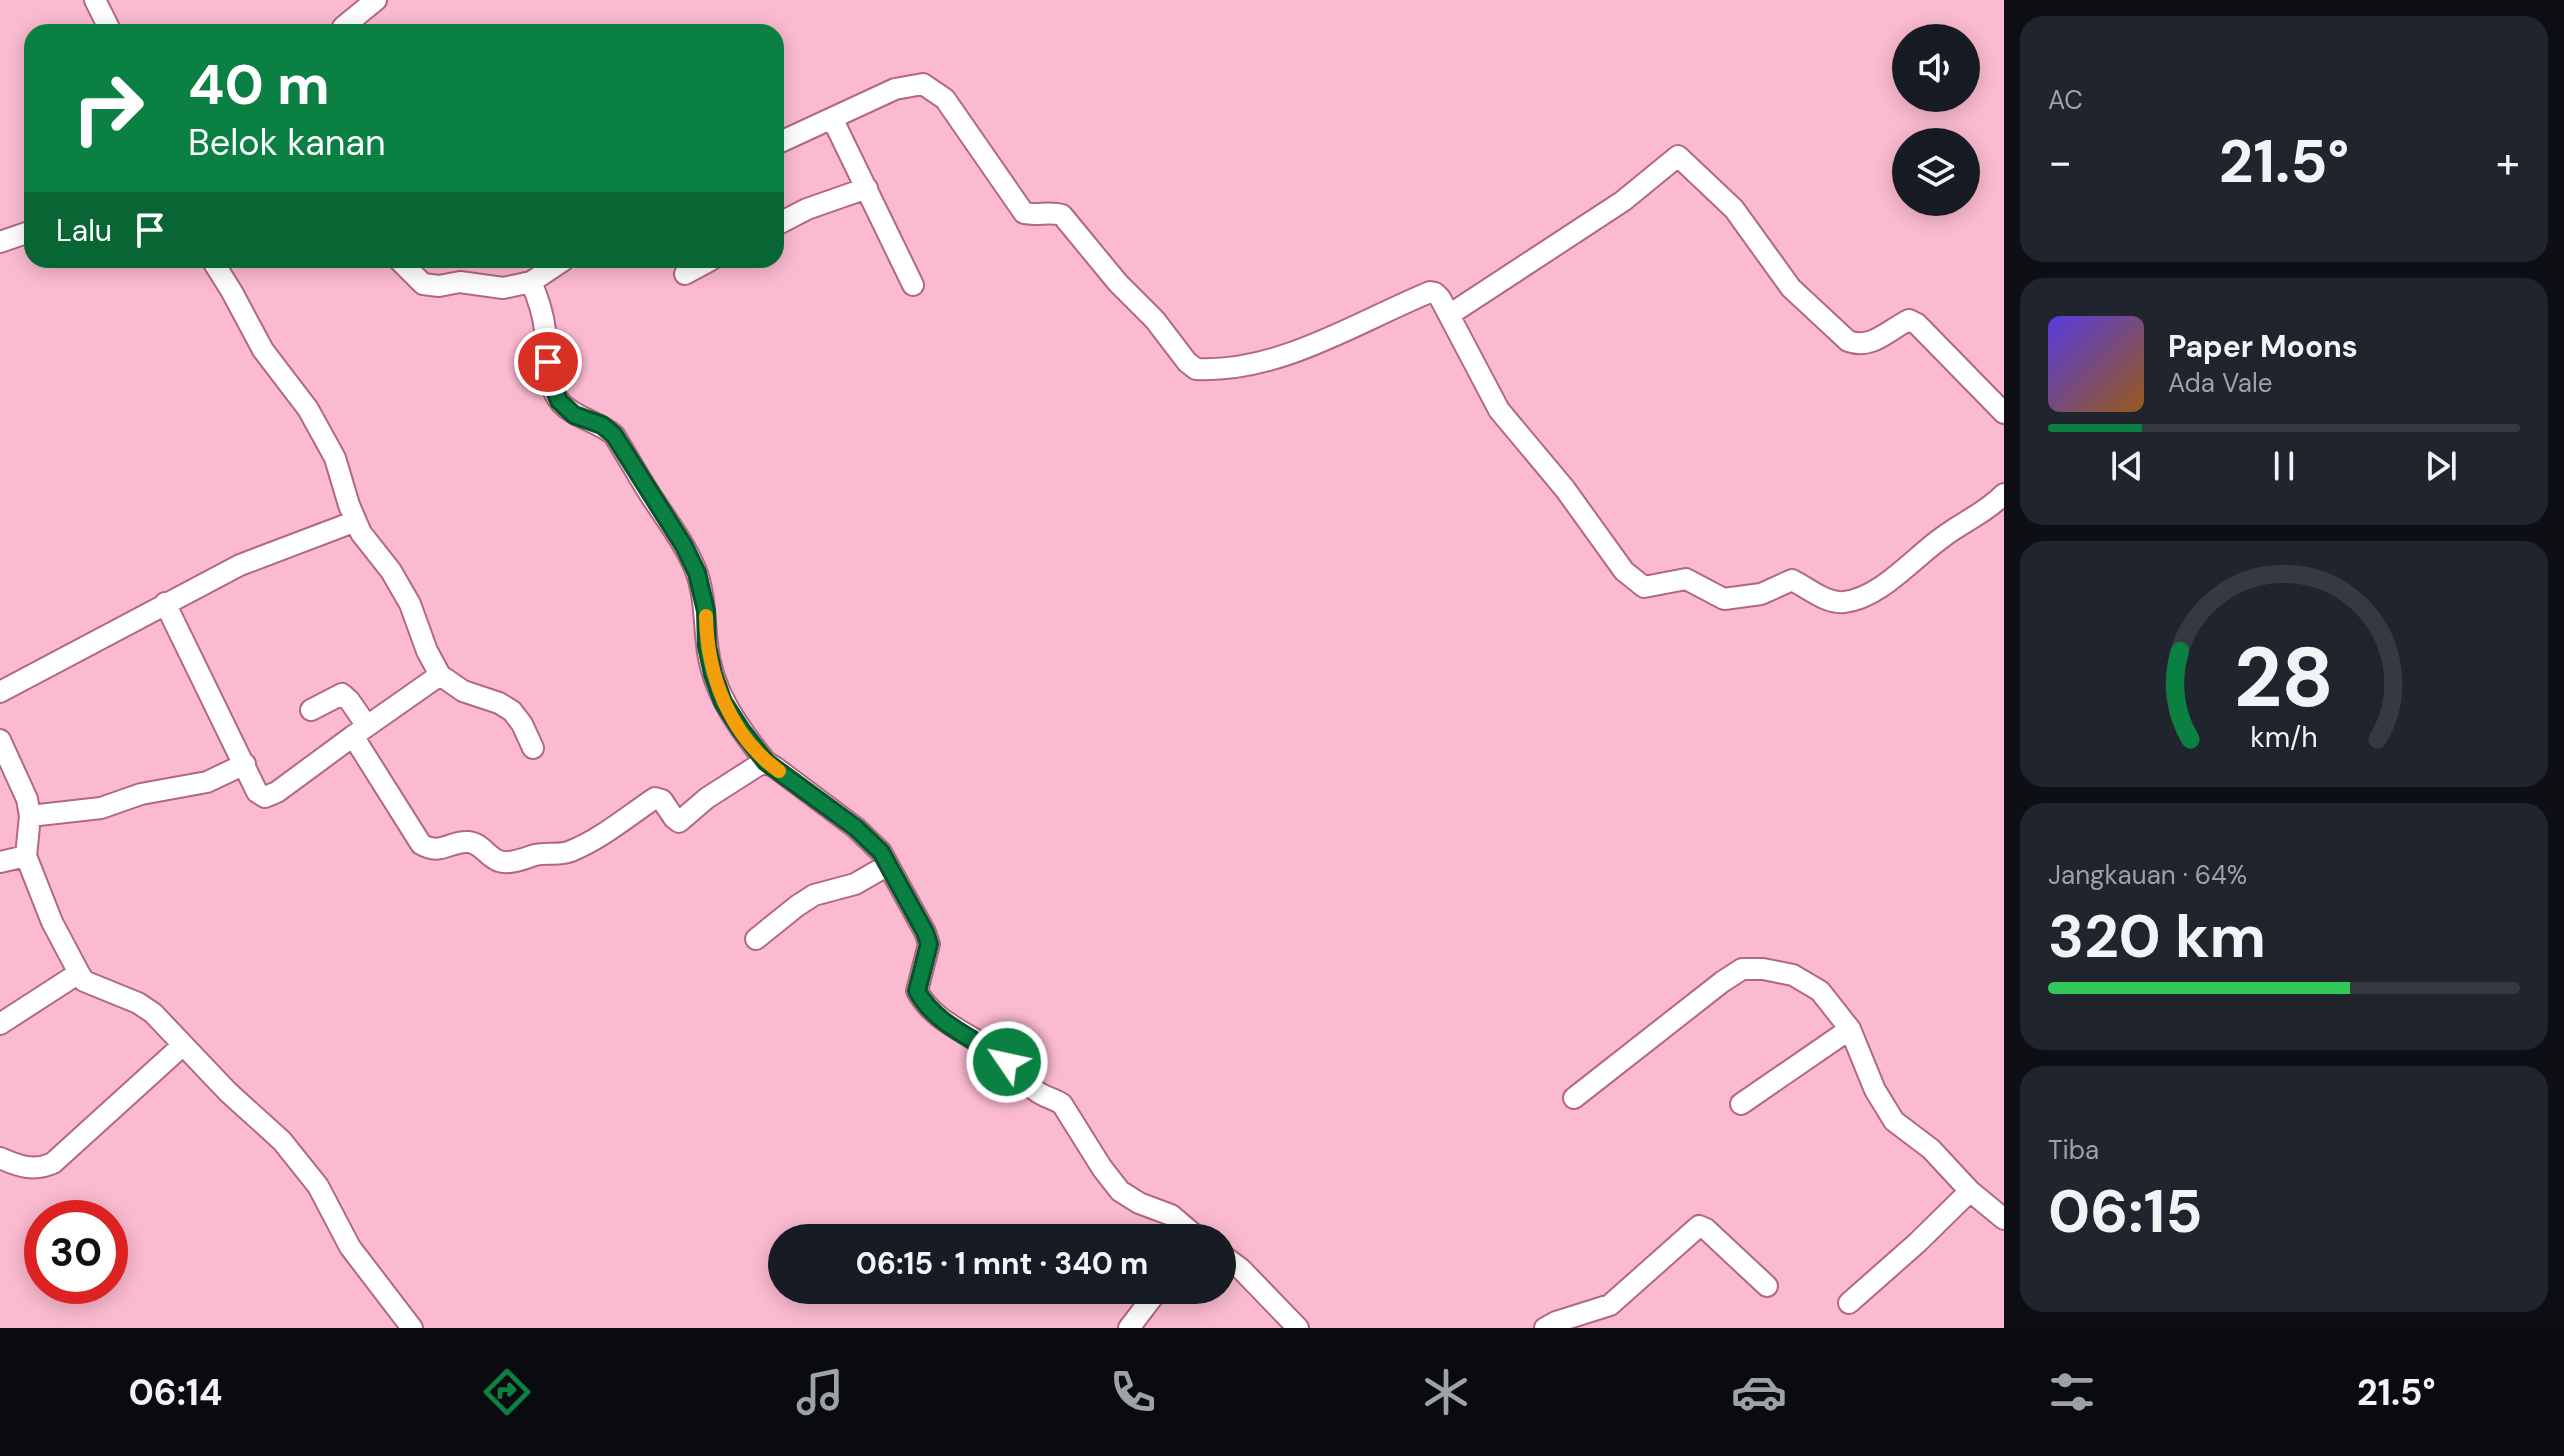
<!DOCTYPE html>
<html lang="id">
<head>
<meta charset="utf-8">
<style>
	:root { --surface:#171b24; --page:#20242c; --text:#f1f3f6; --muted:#9ea1a6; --line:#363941; --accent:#0b8043 }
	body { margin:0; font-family:"DM Sans",sans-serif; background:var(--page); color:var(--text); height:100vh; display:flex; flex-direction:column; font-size:30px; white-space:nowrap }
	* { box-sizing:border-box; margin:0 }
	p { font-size:26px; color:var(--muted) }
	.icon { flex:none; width:44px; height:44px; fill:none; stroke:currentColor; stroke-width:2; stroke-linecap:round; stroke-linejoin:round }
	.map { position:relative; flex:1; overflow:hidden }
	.details { display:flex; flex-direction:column; gap:16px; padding:16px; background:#0d0f14; width:560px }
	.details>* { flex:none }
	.guide { position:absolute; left:24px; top:24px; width:760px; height:244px; border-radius:24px; box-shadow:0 4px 20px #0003; background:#0b8043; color:#fff; overflow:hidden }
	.controls { position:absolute; left:1892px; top:24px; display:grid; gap:16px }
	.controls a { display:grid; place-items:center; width:88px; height:88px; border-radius:50%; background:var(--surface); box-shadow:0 4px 20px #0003; font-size:40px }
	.speed { position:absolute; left:24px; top:1200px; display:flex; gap:16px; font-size:40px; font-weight:700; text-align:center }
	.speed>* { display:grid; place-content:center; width:104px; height:104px; border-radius:50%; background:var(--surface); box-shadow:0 4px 20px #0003; line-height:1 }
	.speed .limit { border:12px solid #d22; background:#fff; color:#111 }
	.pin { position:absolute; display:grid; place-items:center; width:68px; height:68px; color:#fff; margin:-34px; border:4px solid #fff; border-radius:50%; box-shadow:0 2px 8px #0007 }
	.me { position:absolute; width:88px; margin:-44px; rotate:304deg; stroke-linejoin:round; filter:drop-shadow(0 0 6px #0008) }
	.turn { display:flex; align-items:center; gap:28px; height:168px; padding:0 32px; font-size:36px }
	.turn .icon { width:104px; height:104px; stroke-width:2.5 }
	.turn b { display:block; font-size:56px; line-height:68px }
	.then { display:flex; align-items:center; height:76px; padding:0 32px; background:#0003; gap:16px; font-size:30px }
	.big { font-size:60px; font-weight:700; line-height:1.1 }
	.details .widget { flex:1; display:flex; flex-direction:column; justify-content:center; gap:12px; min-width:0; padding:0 28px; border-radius:24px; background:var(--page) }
	.details .dial { align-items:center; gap:0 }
	.dial svg { height:208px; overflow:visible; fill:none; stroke:var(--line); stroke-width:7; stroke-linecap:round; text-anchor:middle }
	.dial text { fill:var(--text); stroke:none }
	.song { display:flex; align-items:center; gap:24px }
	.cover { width:96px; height:96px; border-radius:12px; background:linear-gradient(135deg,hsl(250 70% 55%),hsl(30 70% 35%)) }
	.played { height:8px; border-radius:4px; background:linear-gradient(90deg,var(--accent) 20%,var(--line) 20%) }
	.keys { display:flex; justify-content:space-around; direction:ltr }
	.heat { display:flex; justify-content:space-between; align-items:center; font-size:44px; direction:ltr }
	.charge { height:12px; border-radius:6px; background:linear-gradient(90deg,#34c759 64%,var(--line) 0) }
	.trip { position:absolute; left:768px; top:1224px; width:468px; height:80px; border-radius:40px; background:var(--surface); box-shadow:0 4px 20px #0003; font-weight:700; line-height:80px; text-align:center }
	.menu { display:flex; height:128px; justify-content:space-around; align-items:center; background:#090b0e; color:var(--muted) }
	.menu .icon { width:56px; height:56px }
	.menu .current { color:var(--accent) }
	.menu b { font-size:36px; color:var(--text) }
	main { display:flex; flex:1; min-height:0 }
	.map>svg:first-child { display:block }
</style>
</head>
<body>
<main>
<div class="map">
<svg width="2004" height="1328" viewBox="0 0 2004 1328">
	<rect width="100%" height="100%" fill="#fbbad0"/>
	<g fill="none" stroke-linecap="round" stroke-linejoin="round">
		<defs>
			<path id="street" d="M95,0l16,32
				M342,32l1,-5 33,-27
				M832,118l81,167
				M776,144l119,-55 28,-5 22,15 79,114c14,3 25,-2 38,2l56,68 37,37 32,42 9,7c83,4 159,-46 234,-77l5,1 5,5 59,112 66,79 59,82 20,16 42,-8 38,20 37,-5 31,-14c16,8 34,24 52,22 37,-4 70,-45 99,-65 21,-16 41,-23 61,-43
				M776,225l31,-16 60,-21
				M0,242l32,-11
				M212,260l20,32 31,58 45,59 27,49 14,47 12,28 30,38 19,33 17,47 13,24 23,16 36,12 13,8 10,13 11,24
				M399,260l24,24 16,2 21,-4 43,6 28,-6 33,-22
				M685,274l26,-14
				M531,282c7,16 12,31 14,48 4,22 0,55 16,73 14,15 36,18 53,32 12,19 23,39 35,58 16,25 36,50 47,78 9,24 8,48 11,73 4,46 31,83 59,118
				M1449,315l174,-114 55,-45 56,53 57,79 57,53c24,9 40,-11 61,-21l8,4 87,89
				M165,603l92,189 8,5 12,-5 76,-56 68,108c20,12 28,-3 47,-2 14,1 19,15 31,19 11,4 26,-3 36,-6 12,-3 25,1 36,-4 30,-12 57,-35 84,-53l7,2 12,18 5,4 28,-24 50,-32 9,-4 10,6 80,60 25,24 44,80 4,12 -12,47c17,31 50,41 77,61 15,11 26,26 41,38 8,7 18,8 27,14l40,64 18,23 19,12 32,12 27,23
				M0,692l240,-127 116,-44
				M311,710l31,-16 7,6 18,26
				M353,736l87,-61
				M0,740l27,59 3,17 -4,40 26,66 27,51 5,8 54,22 15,10 75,79 54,49 36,45 32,61 62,81
				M30,816l71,-8 40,-14 66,-12 38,-18
				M0,862l26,-6
				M756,939l41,-33 17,-11 41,-11 33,-19
				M0,1024l79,-51
				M1574,1098l148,-116 20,-13h21l30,6 27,16 30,38 25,61 19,31 37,28 39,42 34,28
				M1741,1104l109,-75
				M0,1158c18,8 34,14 53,5l130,-118
				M1222,1255l19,14 57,59
				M1849,1303l68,-60 53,-52
				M1129,1328l29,-38
				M1545,1328l11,-6 54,-17 89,-79 7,3 61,57"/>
		</defs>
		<use href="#street" stroke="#b26883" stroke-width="24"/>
		<use href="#street" stroke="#fff" stroke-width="20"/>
	</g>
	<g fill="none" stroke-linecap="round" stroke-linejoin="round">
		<defs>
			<path id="route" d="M548,362l5,24 6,15 15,14 28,10 12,10 70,111 13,27 9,38 1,35 6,28 10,28 18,28 25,32 90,66 25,24 44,80 4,12 -12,47c19,35 60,48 90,71"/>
		</defs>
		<use href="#route" stroke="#07532c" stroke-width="20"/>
		<use href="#route" stroke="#0b8043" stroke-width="14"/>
		<path stroke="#f59e0b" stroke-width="14" d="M706,616c1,59 24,120 73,155"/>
	</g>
</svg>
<div class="controls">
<a><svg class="icon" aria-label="sound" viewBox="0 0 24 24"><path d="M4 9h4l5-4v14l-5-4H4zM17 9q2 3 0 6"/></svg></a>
<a><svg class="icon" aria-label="layers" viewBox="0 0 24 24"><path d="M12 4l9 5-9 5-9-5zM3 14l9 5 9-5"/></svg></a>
</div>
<div class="speed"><div class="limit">30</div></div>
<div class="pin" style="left:548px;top:362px;background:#d93025"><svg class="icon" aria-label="arrive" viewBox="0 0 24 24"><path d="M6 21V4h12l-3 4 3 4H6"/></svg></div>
<svg class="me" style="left:1007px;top:1062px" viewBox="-20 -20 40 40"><circle r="17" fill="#0b8043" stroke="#fff" stroke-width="3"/><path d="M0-11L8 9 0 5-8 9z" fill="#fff"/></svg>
<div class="trip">06:15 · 1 mnt · 340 m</div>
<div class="guide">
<div class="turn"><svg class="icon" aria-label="right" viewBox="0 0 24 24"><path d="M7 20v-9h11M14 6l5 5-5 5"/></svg><div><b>40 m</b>Belok kanan</div></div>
<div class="then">Lalu<svg class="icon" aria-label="arrive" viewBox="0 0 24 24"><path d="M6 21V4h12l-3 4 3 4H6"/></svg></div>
</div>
</div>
<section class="details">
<div class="widget"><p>AC</p>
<div class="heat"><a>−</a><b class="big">21.5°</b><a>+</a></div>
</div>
<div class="widget">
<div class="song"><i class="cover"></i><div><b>Paper Moons</b><p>Ada Vale</p></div></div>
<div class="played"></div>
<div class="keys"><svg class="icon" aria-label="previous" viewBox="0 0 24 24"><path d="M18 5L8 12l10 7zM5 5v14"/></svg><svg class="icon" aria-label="pause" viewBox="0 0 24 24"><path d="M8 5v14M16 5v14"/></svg><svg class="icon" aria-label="next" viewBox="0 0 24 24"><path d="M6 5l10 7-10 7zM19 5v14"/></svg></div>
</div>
<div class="widget dial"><svg viewBox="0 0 100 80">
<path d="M14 69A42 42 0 1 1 86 69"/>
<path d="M14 69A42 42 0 0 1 10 35" stroke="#0b8043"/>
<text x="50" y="56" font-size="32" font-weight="700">28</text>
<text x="50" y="72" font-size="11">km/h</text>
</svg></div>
<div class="widget"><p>Jangkauan · 64%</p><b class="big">320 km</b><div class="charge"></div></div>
<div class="widget"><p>Tiba</p><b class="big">06:15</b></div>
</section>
</main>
<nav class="menu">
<b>06:14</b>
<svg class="icon current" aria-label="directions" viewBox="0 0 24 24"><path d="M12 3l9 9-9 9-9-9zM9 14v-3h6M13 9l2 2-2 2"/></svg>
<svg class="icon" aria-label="music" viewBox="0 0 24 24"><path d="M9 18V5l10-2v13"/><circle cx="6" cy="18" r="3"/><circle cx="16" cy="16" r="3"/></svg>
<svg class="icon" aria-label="phone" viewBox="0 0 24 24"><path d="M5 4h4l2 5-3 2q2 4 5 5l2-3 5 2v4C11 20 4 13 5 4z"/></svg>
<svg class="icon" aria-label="climate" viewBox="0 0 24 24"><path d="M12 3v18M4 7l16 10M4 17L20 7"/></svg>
<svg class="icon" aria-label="car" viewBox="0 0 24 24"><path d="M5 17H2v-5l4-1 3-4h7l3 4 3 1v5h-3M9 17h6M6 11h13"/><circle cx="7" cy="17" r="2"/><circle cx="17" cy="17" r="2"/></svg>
<svg class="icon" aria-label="filters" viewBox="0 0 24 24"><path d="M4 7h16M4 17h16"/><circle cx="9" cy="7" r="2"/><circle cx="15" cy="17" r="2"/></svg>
<b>21.5°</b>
</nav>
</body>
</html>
